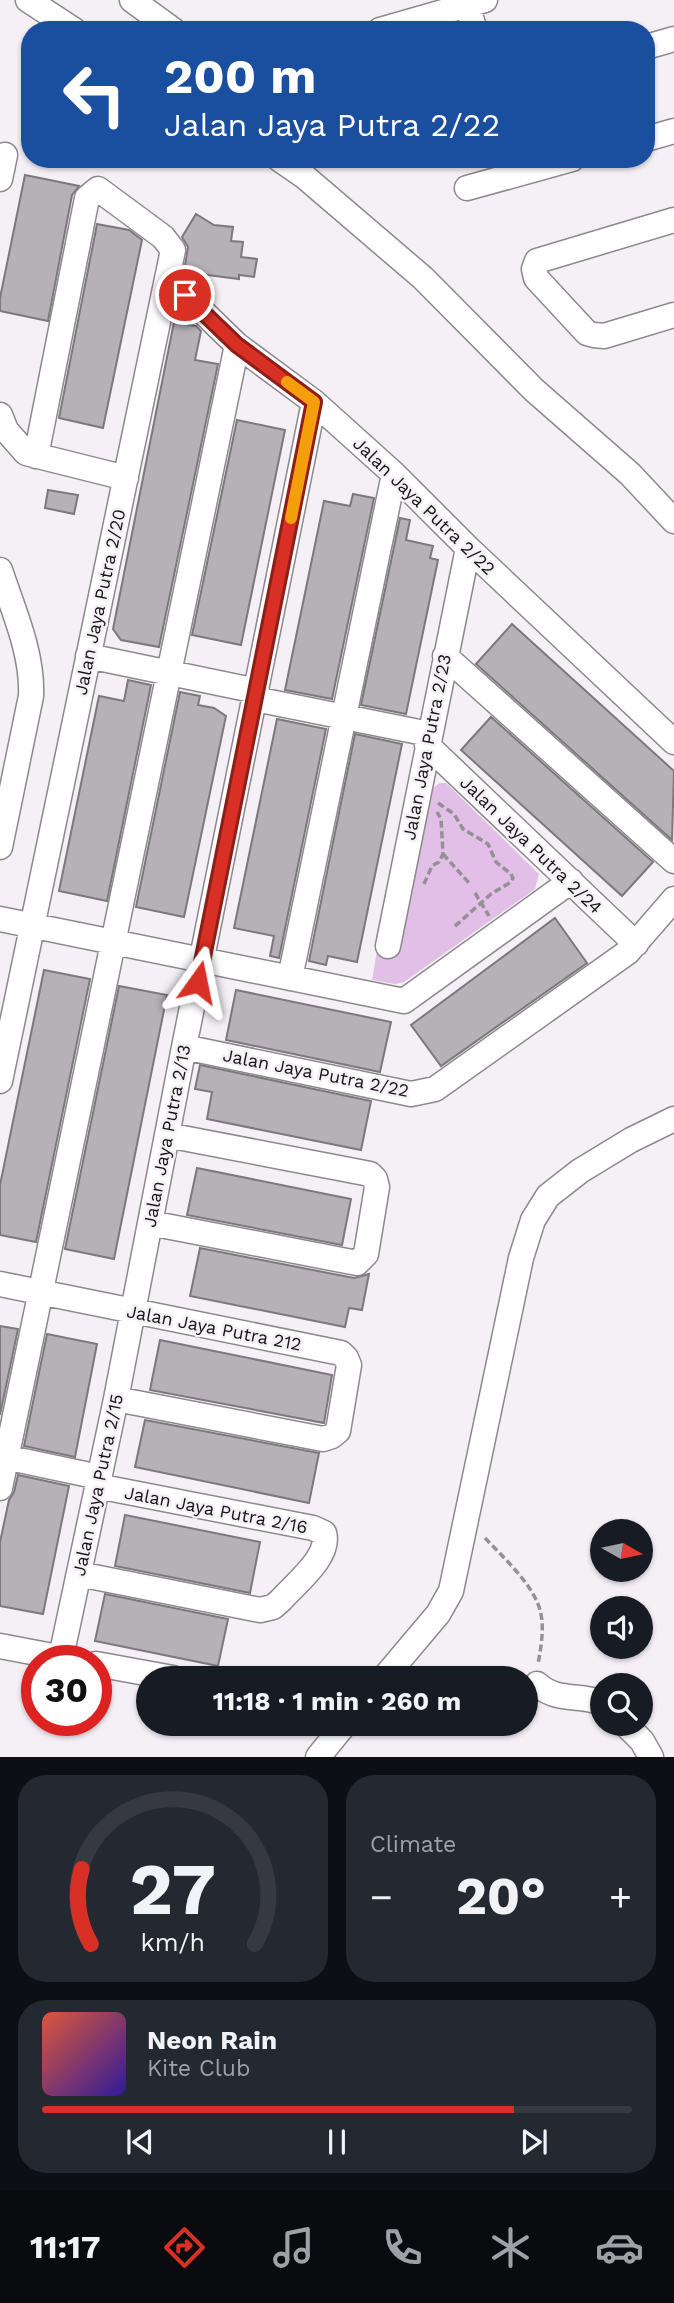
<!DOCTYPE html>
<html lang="en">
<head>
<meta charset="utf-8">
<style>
	:root { --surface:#171b24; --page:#242831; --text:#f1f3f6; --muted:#9ea1a6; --line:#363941; --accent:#d93025 }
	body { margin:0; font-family:"Work Sans",sans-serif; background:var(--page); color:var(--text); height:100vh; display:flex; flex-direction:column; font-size:26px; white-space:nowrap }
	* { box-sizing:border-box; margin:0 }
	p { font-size:23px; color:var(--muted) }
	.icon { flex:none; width:38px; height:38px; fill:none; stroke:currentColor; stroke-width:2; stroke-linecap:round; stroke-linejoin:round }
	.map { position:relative; height:1757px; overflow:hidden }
	.side { display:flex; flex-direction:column; gap:18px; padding:18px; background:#0d0f14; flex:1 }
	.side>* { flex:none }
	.top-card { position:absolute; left:21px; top:21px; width:634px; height:147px; border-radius:28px; box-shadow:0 2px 5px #0004; background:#1a4fa0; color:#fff; overflow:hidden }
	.needle { width:46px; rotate:99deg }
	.controls { position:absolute; left:590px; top:1519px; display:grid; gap:14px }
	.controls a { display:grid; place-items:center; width:63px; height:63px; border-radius:50%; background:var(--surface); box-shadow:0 2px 5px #0004; font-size:35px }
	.speed { position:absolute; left:21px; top:1645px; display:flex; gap:14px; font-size:35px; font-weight:700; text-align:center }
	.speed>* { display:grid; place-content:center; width:91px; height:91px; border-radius:50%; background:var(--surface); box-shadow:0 2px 5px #0004; line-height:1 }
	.speed .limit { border:10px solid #d22; background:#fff; color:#111 }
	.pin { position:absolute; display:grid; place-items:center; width:60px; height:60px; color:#fff; margin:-30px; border:4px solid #fff; border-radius:50%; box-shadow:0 2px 7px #0007 }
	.me { position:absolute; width:77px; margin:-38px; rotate:12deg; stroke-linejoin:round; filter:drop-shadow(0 0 5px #0008) }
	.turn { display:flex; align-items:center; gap:24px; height:147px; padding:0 28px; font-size:32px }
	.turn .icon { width:91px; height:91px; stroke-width:2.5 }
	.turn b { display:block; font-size:49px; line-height:60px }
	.big { font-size:52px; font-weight:700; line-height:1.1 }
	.side .tile { flex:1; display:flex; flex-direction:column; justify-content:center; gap:10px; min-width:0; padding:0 24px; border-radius:28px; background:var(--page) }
	.side .dial { align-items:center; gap:0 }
	.dial svg { height:182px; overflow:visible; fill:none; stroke:var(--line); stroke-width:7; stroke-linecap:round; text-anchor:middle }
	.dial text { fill:var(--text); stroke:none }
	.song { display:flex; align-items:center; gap:21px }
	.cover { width:84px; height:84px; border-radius:10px; background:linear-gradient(135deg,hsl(10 70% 55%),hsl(250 70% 35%)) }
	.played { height:7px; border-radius:4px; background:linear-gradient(90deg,var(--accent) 80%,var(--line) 80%) }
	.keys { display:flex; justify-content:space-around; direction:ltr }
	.heat { display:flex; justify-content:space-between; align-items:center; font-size:38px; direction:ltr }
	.side .tiles { flex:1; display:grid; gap:18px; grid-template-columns:1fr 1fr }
	.tile:last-child { grid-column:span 2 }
	.trip { position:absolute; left:136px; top:1666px; width:402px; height:70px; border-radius:35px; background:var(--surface); box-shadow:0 2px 5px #0004; font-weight:700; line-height:70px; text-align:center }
	.tab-bar { display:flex; height:112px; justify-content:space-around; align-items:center; background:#090b0e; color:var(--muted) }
	.tab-bar .icon { width:49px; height:49px }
	.tab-bar .current { color:var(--accent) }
	.tab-bar b { font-size:32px; color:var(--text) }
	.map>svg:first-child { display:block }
</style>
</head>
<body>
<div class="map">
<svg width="674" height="1757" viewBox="0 0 674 1757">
	<rect width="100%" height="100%" fill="#f5f0f6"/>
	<path fill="#e1bfe6" d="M440,783h6l93,91 -4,15 -131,93 -9,2 -23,-4 5,-29 20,3 35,-166z"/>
	<path fill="#b6b1b7" stroke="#7c787d" stroke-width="2" d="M25,175l54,11 -7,9 -24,126 -48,-10v-13z
		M196,214l18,11 19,2 -2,14 12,1 -2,15 16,2 -3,18 -15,-2v4l-55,-7 4,-25 -6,-10z
		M97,224l32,6 13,10 -39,188 -44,-10z
		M174,322l22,4 5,5 -6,29 23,4 -59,283 -38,-7 -8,-11z
		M237,420l48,10 -44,215 -49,-10z
		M48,490l30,5 -4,19 -29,-6z
		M353,494l21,4 -42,201 -47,-9 39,-189 26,5z
		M400,518l10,2 -4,20 27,6 -3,12 8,2 -32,154 -45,-9z
		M512,624l162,147 -2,69 -196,-176z
		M128,680l23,5 -44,216 -48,-10 40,-195 25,5z
		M180,692l20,4 -2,9 16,3 12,8 -42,201 -48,-10z
		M491,717l162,145 -31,34 -161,-146z
		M277,719l49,10 -47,229 -9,-2 4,-20 -40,-8z
		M355,734l47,10 -45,218 -29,-6 -2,9 -17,-4z
		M555,918l32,45 -146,103 -30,-41z
		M44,970l46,9 -54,263 -36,-7v-50z
		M119,986l48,9 -53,264 -49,-10z
		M236,990l155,32 -11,50 -154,-32z
		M200,1065l171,36 -10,49 -154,-31 5,-27 -17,-3z
		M197,1168l154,31 -9,46 -155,-30z
		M200,1248l154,30 15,-4 -7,36 -13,-2 -4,19 -155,-31z
		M0,1326l18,3 -18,86z
		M47,1334l50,10 -22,113 -51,-11z
		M160,1340l172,35 -8,48 -174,-33z
		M145,1420l174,33 -10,50 -174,-36z
		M18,1475l51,11 -26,128 -43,-8v-64l9,-42 5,-8z
		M125,1515l135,27 -10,51 -135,-27z
		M105,1594l123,25 -10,47 -123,-25z"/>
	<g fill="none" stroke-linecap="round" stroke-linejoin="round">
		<defs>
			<path id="minor" d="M28,0l46,30
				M132,0l41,30
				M467,5l8,25
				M380,30l105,-30
				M646,47l28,-8
				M646,139l28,-8
				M279,159l26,18 118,101 111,112 96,84 44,47
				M0,179l5,-24
				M467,188l105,-29
				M674,220l-137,41 -3,8 2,9 51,55 7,2 10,1 70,-21
				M168,278l69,67 77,57 80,72 74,74 206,194
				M0,415l6,15 20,23 100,25
				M0,570c13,40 33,83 31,126l-31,151
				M88,656l169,35
				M445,656l229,205
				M255,699l174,35
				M427,745l209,199
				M0,919l404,82 167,-120
				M388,946l80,-398
				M290,978l104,-504
				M184,1047l227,47 24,-5 193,-137 46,-53
				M0,1081l173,-831 -10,-13 -65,-48 -11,9 -51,258
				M150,1223l207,40 9,-9 11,-67 -2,-8 -5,-5 -203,-39
				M0,1284l341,69 5,5 3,7 -11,66 -6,5 -9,3 -207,-40
				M0,1456l99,21
				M0,1488l237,-1143
				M79,1574l181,36 13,-3 8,-7c15,-17 50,-44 43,-67l-11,-5 -216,-42
				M0,1646l79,15
				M61,1657l55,-258 68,-352 130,-645
				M96,1664l77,14
				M384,1678l54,-64 13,-23 70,-333 12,-38 15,-24 32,-25 51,-31 43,-21
				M537,1684c21,19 41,9 65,19
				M625,1724l17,17 9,16
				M318,1757l27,-33"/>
		</defs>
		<use href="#minor" stroke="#8d888d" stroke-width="27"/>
		<path stroke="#949094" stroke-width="3.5" stroke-dasharray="7 3.5" stroke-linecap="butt" d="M438,803l16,11 9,15 25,15 8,18 15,12 2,4 -2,4 -20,12 -37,33
			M443,854l26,29
			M424,884l8,-18 7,-4 4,-8 -2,-35 -4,-7
			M475,893l14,23
			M485,1538c18,19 51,49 56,76 3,16 0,34 -3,50"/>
		<use href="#minor" stroke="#fff" stroke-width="24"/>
	</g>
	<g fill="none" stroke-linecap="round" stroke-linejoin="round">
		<defs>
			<path id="route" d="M185,295l52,50 77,57 -116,580"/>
		</defs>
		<use href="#route" stroke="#8d1f18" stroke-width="18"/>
		<use href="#route" stroke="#d93025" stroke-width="12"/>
		<path stroke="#f59e0b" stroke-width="12" d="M287,382l27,20 -23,116"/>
	</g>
	<g text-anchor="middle" stroke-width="5" stroke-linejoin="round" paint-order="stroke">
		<g font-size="18" fill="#161416" stroke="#f5f0f6">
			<text transform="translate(424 506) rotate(44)" y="6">Jalan Jaya Putra 2/22</text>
			<text transform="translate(100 602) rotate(-78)" y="6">Jalan Jaya Putra 2/20</text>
			<text transform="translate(427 747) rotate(-79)" y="6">Jalan Jaya Putra 2/23</text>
			<text transform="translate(531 845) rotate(44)" y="6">Jalan Jaya Putra 2/24</text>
			<text transform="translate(316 1073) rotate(11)" y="6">Jalan Jaya Putra 2/22</text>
			<text transform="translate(167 1136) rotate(-79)" y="6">Jalan Jaya Putra 2/13</text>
			<text transform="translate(214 1328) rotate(11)" y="6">Jalan Jaya Putra 212</text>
			<text transform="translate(98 1485) rotate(-78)" y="6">Jalan Jaya Putra 2/15</text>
			<text transform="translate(216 1510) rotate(11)" y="6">Jalan Jaya Putra 2/16</text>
		</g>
	</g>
</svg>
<div class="controls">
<a><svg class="needle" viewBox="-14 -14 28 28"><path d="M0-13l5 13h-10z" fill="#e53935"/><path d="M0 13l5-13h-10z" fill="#9ea1a6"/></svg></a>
<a><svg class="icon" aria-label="sound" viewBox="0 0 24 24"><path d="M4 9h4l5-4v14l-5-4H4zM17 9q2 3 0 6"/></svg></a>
<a><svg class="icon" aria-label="search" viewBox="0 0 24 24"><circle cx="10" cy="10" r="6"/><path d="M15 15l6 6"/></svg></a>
</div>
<div class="speed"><div class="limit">30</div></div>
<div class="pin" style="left:185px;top:295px;background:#d93025"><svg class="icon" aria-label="arrive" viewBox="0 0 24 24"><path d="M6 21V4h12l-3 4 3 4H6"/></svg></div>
<svg class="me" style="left:198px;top:982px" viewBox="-20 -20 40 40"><path d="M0-17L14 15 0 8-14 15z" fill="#d93025" stroke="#fff" stroke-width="4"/></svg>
<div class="trip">11:18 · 1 min · 260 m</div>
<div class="top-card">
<div class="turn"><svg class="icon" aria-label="left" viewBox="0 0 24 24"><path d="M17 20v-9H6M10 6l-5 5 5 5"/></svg><div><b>200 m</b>Jalan Jaya Putra 2/22</div></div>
</div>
</div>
<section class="side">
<div class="tiles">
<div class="tile dial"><svg viewBox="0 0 100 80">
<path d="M14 69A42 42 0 1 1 86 69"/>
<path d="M14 69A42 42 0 0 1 10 36" stroke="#d93025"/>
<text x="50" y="56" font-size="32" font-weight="700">27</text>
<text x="50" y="72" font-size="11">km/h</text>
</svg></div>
<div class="tile"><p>Climate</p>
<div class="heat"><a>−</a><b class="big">20°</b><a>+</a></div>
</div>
<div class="tile">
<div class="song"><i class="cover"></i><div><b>Neon Rain</b><p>Kite Club</p></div></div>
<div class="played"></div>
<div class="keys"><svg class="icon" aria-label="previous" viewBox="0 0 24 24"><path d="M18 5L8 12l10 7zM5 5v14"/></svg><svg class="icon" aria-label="pause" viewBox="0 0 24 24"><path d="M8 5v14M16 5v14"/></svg><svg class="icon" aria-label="next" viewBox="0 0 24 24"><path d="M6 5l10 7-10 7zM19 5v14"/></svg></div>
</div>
</div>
</section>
<nav class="tab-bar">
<b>11:17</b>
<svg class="icon current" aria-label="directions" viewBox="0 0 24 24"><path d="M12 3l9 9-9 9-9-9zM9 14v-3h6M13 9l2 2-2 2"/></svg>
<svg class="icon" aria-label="music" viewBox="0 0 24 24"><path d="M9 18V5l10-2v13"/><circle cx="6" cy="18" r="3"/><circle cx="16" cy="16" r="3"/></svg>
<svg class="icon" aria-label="phone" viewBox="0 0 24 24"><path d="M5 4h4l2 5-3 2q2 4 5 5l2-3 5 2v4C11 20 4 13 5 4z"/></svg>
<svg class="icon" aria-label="climate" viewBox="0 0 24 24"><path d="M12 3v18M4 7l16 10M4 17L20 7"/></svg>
<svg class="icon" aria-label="car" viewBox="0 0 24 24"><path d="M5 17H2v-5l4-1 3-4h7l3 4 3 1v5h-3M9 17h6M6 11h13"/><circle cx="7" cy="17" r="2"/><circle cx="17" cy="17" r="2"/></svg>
</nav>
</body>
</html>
